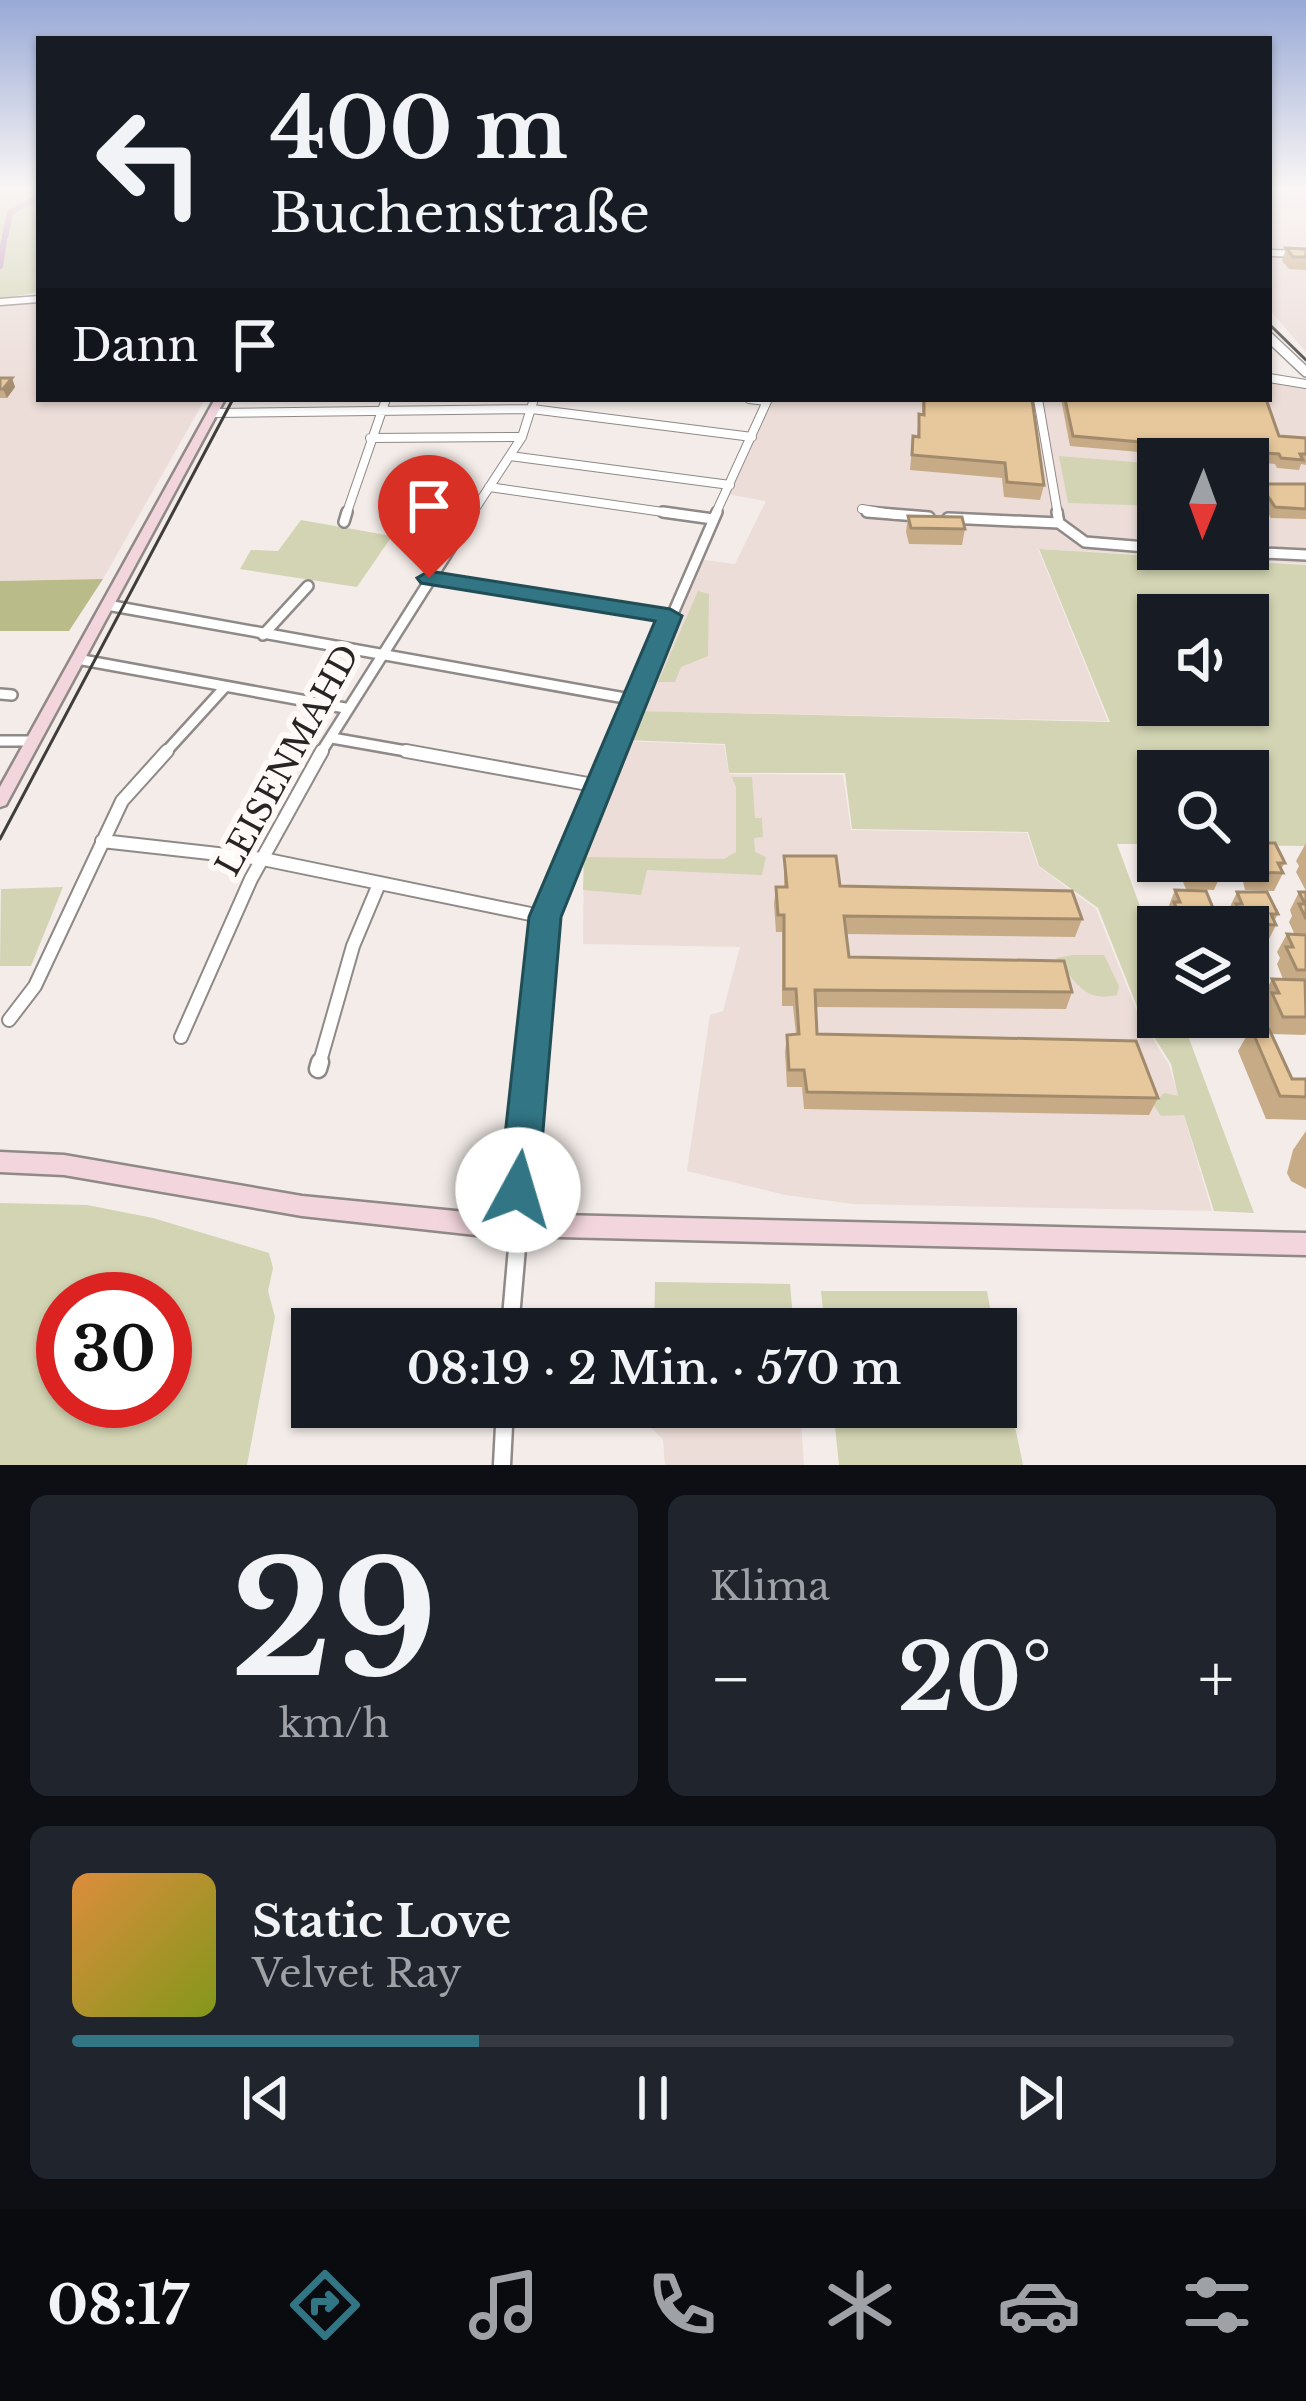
<!DOCTYPE html>
<html lang="de">
<head>
<meta charset="utf-8">
<style>
	:root { --surface:#171b24; --page:#20242c; --text:#f1f3f6; --muted:#9ea1a6; --line:#363941; --accent:#327685 }
	body { margin:0; font-family:"Libre Baskerville",serif; background:var(--page); color:var(--text); height:100vh; display:flex; flex-direction:column; font-size:45px; white-space:nowrap }
	* { box-sizing:border-box; margin:0 }
	p { font-size:39px; color:var(--muted) }
	.icon { flex:none; width:66px; height:66px; fill:none; stroke:currentColor; stroke-width:2; stroke-linecap:round; stroke-linejoin:round }
	.map { position:relative; height:1465px; overflow:hidden }
	.details { display:flex; flex-direction:column; gap:30px; padding:30px; background:#0d0f14; flex:1 }
	.details>* { flex:none }
	.hud { position:absolute; left:36px; top:36px; width:1236px; height:366px; border-radius:0px; box-shadow:0 3px 9px #0004; background:#171b24; color:var(--text); overflow:hidden }
	.needle { width:78px; rotate:181deg }
	.tools { position:absolute; left:1137px; top:438px; display:grid; gap:24px }
	.tools a { display:grid; place-items:center; width:132px; height:132px; border-radius:0px; background:var(--surface); box-shadow:0 3px 9px #0004; font-size:60px }
	.speed { position:absolute; left:36px; top:1272px; display:flex; gap:24px; font-size:60px; font-weight:700; text-align:center }
	.speed>* { display:grid; place-content:center; width:156px; height:156px; border-radius:50%; background:var(--surface); box-shadow:0 3px 9px #0004; line-height:1 }
	.speed .limit { border:18px solid #d22; background:#fff; color:#111 }
	.pin { position:absolute; display:grid; place-items:center; width:102px; height:102px; color:#fff; margin:-123px -51px; border-radius:50% 50% 50% 0; rotate:-45deg; box-shadow:0 0 12px #0007 }
	.pin .icon { rotate:45deg }
	.me { position:absolute; width:132px; margin:-66px; rotate:6deg; stroke-linejoin:round; filter:drop-shadow(0 0 9px #0008) }
	.turn { display:flex; align-items:center; gap:42px; height:252px; padding:0 36px; font-size:54px }
	.turn .icon { width:156px; height:156px; stroke-width:2.5 }
	.turn b { display:block; font-size:84px; line-height:102px }
	.then { display:flex; align-items:center; height:114px; padding:0 36px; background:#0003; gap:24px; font-size:45px }
	.big { font-size:90px; font-weight:600; line-height:1.1 }
	.details .widget { flex:1; display:flex; flex-direction:column; justify-content:center; gap:18px; min-width:0; padding:0 42px; border-radius:18px; background:var(--page) }
	.details .dial { align-items:center; gap:0 }
	.dial b { font-size:156px; line-height:1 }
	.song { display:flex; align-items:center; gap:36px }
	.cover { width:144px; height:144px; border-radius:18px; background:linear-gradient(135deg,hsl(30 70% 55%),hsl(70 70% 35%)) }
	.played { height:12px; border-radius:6px; background:linear-gradient(90deg,var(--accent) 35%,var(--line) 35%) }
	.keys { display:flex; justify-content:space-around; direction:ltr }
	.heat { display:flex; justify-content:space-between; align-items:center; font-size:66px; direction:ltr }
	.details .tiles { flex:1; display:grid; gap:30px; grid-template-columns:1fr 1fr }
	.widget:last-child { grid-column:span 2 }
	.trip { position:absolute; left:291px; top:1308px; width:726px; height:120px; border-radius:0px; background:var(--surface); box-shadow:0 3px 9px #0004; font-weight:600; line-height:120px; text-align:center }
	.tab-bar { display:flex; height:192px; justify-content:space-around; align-items:center; background:#090b0e; color:var(--muted) }
	.tab-bar .icon { width:84px; height:84px }
	.tab-bar .active { color:var(--accent) }
	.tab-bar b { font-size:54px; color:var(--text) }
	.map>svg:first-child { display:block }
</style>
</head>
<body>
<div class="map">
<svg width="1306" height="1465" viewBox="0 0 1306 1465">
	<rect width="100%" height="100%" fill="#f3ece9"/>
	<path fill="#ecddd8" fill-rule="evenodd" d="M1269,187l37,2v62l-37,-1z
		M1269,254l37,2v96l-37,-43z
		M39,300v99h166l-102,180 -103,2v-277z
		M1269,380l37,6v178l-268,-15 70,172 -469,-10 65,-151 31,4 31,-63 -45,-8 47,-94h501zM1158,459h90v90h-90z
		M626,741l98,4 5,29 114,1 8,55 176,3 11,33 58,43 42,105 31,51 43,146 -359,-7 -68,-9 -98,-24 23,-156 13,-4 17,-64 -157,-3 1,-102z
		M648,1407h152l4,58h-139l-2,-25 -15,-16z"/>
	<path fill="#d2d4b3" fill-rule="evenodd" d="M0,186h39v106l-39,7z
		M1059,456l99,8v42l-90,-3z
		M301,520l91,16 -35,51 -117,-18 11,-19 27,1z
		M1039,549l267,16v281l-58,-1v-74h-90v73h-41l41,111v62h23l73,196 -40,-2 -30,-96 -23,1 -8,-12 11,-11 14,3 -7,-32 -31,-50 -42,-106 -59,-42 -11,-34 -176,-3 -7,-56h-116l-4,-29 -99,-4 13,-29 471,11zM1158,615h90v90h-90z
		M698,591l11,3 -1,62 -27,11 -6,15h-17z
		M732,777h20l3,41h7l1,19 -9,1 1,14 11,5 -4,18 -115,-5 -6,25 -58,-5 1,-33 140,2 12,-7v-65z
		M63,887l-32,79h-31l1,-77z
		M1073,955h31l15,31 -2,9c-34,8 -41,-14 -61,-37z
		M0,1203l87,2 66,13 116,35 4,15 -5,23 7,26 -28,148h-247zM63,1299h102v102h-102z
		M655,1282l135,2 4,45h-140z
		M821,1291h166l7,38h-169z
		M996,1336l27,129h-184l-6,-58h163z"/>
	<path fill="#b9bb89" d="M103,579l-34,52h-69v-50z"/>
	<g fill="none" stroke-linecap="round" stroke-linejoin="round">
		<path stroke="#c098bb" stroke-width="6" d="M5,237l5,-24 29,-17
			M0,266l4,-25"/>
		<defs>
			<path id="minor-far4" d="M1269,253l37,1
				M0,302l39,-3"/>
			<path id="minor-far3" d="M1269,378l37,6
				M749,399l18,2
				M1038,399l20,116
				M212,413l320,-4 220,28
				M370,438l152,-1
				M510,456l220,29
				M489,487l195,28
				M862,509l35,6
				M346,515l40,-116
				M471,515l51,-78 12,-38
				M715,515l53,-116"/>
			<path id="minor-far2" d="M663,512l50,7
				M867,512l62,5
				M1057,512l2,11 26,19 73,6
				M948,518l111,5
				M344,522l3,-10
				M1176,549l130,6
				M429,578l240,38
				M107,605l529,95
				M263,635l45,-49
				M77,659l268,49
				M0,694l12,1
				M332,738l91,16
				M0,741h32
				M164,754l61,-67
				M320,754l153,-242
				M612,754l105,-242"/>
			<path id="minor-far1" d="M406,751l193,35
				M102,841l161,18 282,58
				M9,1020l26,-34 87,-185 45,-50
				M181,1037l70,-158 71,-128
				M319,1065l34,-119 26,-62
				M532,1065l13,-148 68,-166"/>
			<path id="minor" d="M318,1069l2,-7
				M510,1329l23,-267
				M502,1465l3,-58"/>
			<path id="tertiary" d="M1269,337l37,35"/>
			<path id="secondary" d="M215,399h10l-217,402 -2,4 -6,2v-20z
				M0,1152l64,3 238,41 174,17 830,20v22l-830,-20 -174,-19 -238,-41 -64,-3z"/>
		</defs>
		<use href="#minor-far4" stroke="#8f8987" stroke-width="9"/>
		<use href="#minor-far3" stroke="#8f8987" stroke-width="10"/>
		<use href="#minor-far2" stroke="#8f8987" stroke-width="14"/>
		<use href="#minor-far1" stroke="#8f8987" stroke-width="16"/>
		<use href="#minor" stroke="#8f8987" stroke-width="21"/>
		<use href="#tertiary" stroke="#8f8987" stroke-width="12"/>
		<use href="#secondary" stroke="#8f8987" stroke-width="5"/>
		<use href="#minor-far4" stroke="#fff" stroke-width="6"/>
		<use href="#minor-far3" stroke="#fff" stroke-width="8"/>
		<use href="#minor-far2" stroke="#fff" stroke-width="9"/>
		<use href="#minor-far1" stroke="#fff" stroke-width="12"/>
		<use href="#minor" stroke="#fff" stroke-width="16"/>
		<use href="#tertiary" stroke="#fff" stroke-width="9"/>
		<use href="#secondary" fill="#f3d6dd" fill-rule="evenodd"/>
		<path stroke="#3f3d3c" stroke-width="3" d="M1269,324l37,36
			M0,839l233,-440"/>
	</g>
	<path fill="#c7ab86" d="M1286,248l20,1v21l-17,-1 -7,-8z
		M0,378h12l3,9 -8,11h-7z
		M922,399h110l12,86 -4,15 -36,-3 -2,-19 -92,-8 3,-34 4,1 2,-23 3,1z
		M1061,399h205l13,37 27,2v27l-5,-1 -2,6 -22,-2 -2,-4 -27,-3v-2h-28l-150,-13z
		M1260,484h46v35l-35,-1 -15,-24z
		M908,516l57,13 -3,16 -53,-1 -3,-12z
		M1248,843l37,20 -4,6 2,4 -9,18 -29,-1 -7,-29h10z
		M1306,843v48l-10,-19 3,-6 -3,-5z
		M784,856l56,30 242,33 -7,18 -229,-3 3,23 223,35 -6,17 -250,-2 1,27 341,64 -9,17 -345,-6 -2,-22h-15l-2,-35 2,-17 9,-1 -3,-28h-11v-74h-6l-2,-28 2,-17h8z
		M1180,861h44l-3,8 1,3 -8,18 -28,-1 -8,-19z
		M1175,890l40,23 -4,7 2,4 -2,3h-42l-3,-7 3,-8 -1,-4z
		M1237,892l41,22 -4,7 2,4 -9,18 -10,-1 7,16 -4,7 3,4 -10,18h-5v-60h-18l-3,-6 4,-7 -2,-5z
		M1299,892h7v141l-1,2 -33,-1 -10,-24 4,-7 -3,-7 9,-17h11l-6,-15 3,-6 -3,-6 10,-18 8,1 -6,-13 3,-6 -2,-6z
		M1199,1017h47l-9,17 -32,-1z
		M1251,1028l41,51h14v41l-40,-1 -28,-68z
		M1306,1131v58l-15,-8 -4,-8 6,-23z"/>
	<path fill="#a28b6d" d="M12,378l3,9 -8,11 -4,-9z"/>
	<path fill="#e7c79c" stroke="#a28b6d" stroke-width="3" d="M1286,248l20,1v8h-13z
		M0,378h12l-9,11h-3z
		M924,399h108l12,86 -37,-3 -2,-19 -93,-8 1,-19 6,1v-23l5,1z
		M1065,399h201l13,37 27,2v16h-6l3,6 -22,-2 -2,-4 -206,-18z
		M1260,484h46v25l-31,-2z
		M908,516l54,1 3,12 -54,-1z
		M1248,843h27l10,20h-7l5,10 -30,-1 -5,-20z
		M784,856h52l4,30 232,5 10,28 -238,-3 5,41 215,4 8,31 -257,-2 2,44 319,7 22,57 -351,-6 -3,-22h-15l-2,-35 12,-1 -3,-45h-12v-74h-6l-2,-28h11z
		M1189,861h35l1,1h-7l4,10h-29z
		M1175,890l31,1 9,22 -7,-1 5,12 -31,-1 -8,-21h6z
		M1237,892h30l11,22h-7l5,11 -30,-1 -10,-20h6z
		M1299,892h7v27l-7,-15h6z
		M1248,934h6l10,24 -7,-1 6,12h-15z
		M1287,934l19,1v35h-9l-11,-23h7z
		M1272,979l33,1 1,37h-23l-11,-24h7z
		M1251,1028l18,1 23,50h14v18l-26,-1z"/>
	<linearGradient id="sky" x2="0" y2="1"><stop stop-color="#98a9d6"/><stop offset="0.48" stop-color="#faf6f5"/><stop offset="1" stop-color="#faf6f5" stop-opacity="0"/></linearGradient>
	<rect width="1306" height="391" fill="url(#sky)"/>
	<path fill="#327685" stroke="#204d56" stroke-width="3" d="M429,571l241,38 12,7 -121,301 -23,273 -6,13 -14,5 -14,-5 -5,-13 30,-273 126,-296 -234,-38 -4,-5z"/>
	<g text-anchor="middle" stroke-width="12" stroke-linejoin="round" paint-order="stroke">
		<g font-size="33" fill="#272524" stroke="#fff9f7">
			<text transform="translate(287 760) rotate(-61)" y="12">LEISENMAHD</text>
		</g>
	</g>
</svg>
<div class="tools">
<a><svg class="needle" viewBox="-14 -14 28 28"><path d="M0-13l5 13h-10z" fill="#e53935"/><path d="M0 13l5-13h-10z" fill="#9ea1a6"/></svg></a>
<a><svg class="icon" aria-label="sound" viewBox="0 0 24 24"><path d="M4 9h4l5-4v14l-5-4H4zM17 9q2 3 0 6"/></svg></a>
<a><svg class="icon" aria-label="search" viewBox="0 0 24 24"><circle cx="10" cy="10" r="6"/><path d="M15 15l6 6"/></svg></a>
<a><svg class="icon" aria-label="layers" viewBox="0 0 24 24"><path d="M12 4l9 5-9 5-9-5zM3 14l9 5 9-5"/></svg></a>
</div>
<div class="speed"><div class="limit">30</div></div>
<div class="pin" style="left:429px;top:578px;background:#d93025"><svg class="icon" aria-label="arrive" viewBox="0 0 24 24"><path d="M6 21V4h12l-3 4 3 4H6"/></svg></div>
<svg class="me" style="left:518px;top:1190px" viewBox="-20 -20 40 40"><circle r="19" fill="#fff"/><path d="M0-13L10 11 0 6-10 11z" fill="#327685"/></svg>
<div class="trip">08:19 · 2 Min. · 570 m</div>
<div class="hud">
<div class="turn"><svg class="icon" aria-label="left" viewBox="0 0 24 24"><path d="M17 20v-9H6M10 6l-5 5 5 5"/></svg><div><b>400 m</b>Buchenstraße</div></div>
<div class="then">Dann<svg class="icon" aria-label="arrive" viewBox="0 0 24 24"><path d="M6 21V4h12l-3 4 3 4H6"/></svg></div>
</div>
</div>
<section class="details">
<div class="tiles">
<div class="widget dial"><b>29</b><p>km/h</p></div>
<div class="widget"><p>Klima</p>
<div class="heat"><a>−</a><b class="big">20°</b><a>+</a></div>
</div>
<div class="widget">
<div class="song"><i class="cover"></i><div><b>Static Love</b><p>Velvet Ray</p></div></div>
<div class="played"></div>
<div class="keys"><svg class="icon" aria-label="previous" viewBox="0 0 24 24"><path d="M18 5L8 12l10 7zM5 5v14"/></svg><svg class="icon" aria-label="pause" viewBox="0 0 24 24"><path d="M8 5v14M16 5v14"/></svg><svg class="icon" aria-label="next" viewBox="0 0 24 24"><path d="M6 5l10 7-10 7zM19 5v14"/></svg></div>
</div>
</div>
</section>
<nav class="tab-bar">
<b>08:17</b>
<svg class="icon active" aria-label="directions" viewBox="0 0 24 24"><path d="M12 3l9 9-9 9-9-9zM9 14v-3h6M13 9l2 2-2 2"/></svg>
<svg class="icon" aria-label="music" viewBox="0 0 24 24"><path d="M9 18V5l10-2v13"/><circle cx="6" cy="18" r="3"/><circle cx="16" cy="16" r="3"/></svg>
<svg class="icon" aria-label="phone" viewBox="0 0 24 24"><path d="M5 4h4l2 5-3 2q2 4 5 5l2-3 5 2v4C11 20 4 13 5 4z"/></svg>
<svg class="icon" aria-label="climate" viewBox="0 0 24 24"><path d="M12 3v18M4 7l16 10M4 17L20 7"/></svg>
<svg class="icon" aria-label="car" viewBox="0 0 24 24"><path d="M5 17H2v-5l4-1 3-4h7l3 4 3 1v5h-3M9 17h6M6 11h13"/><circle cx="7" cy="17" r="2"/><circle cx="17" cy="17" r="2"/></svg>
<svg class="icon" aria-label="filters" viewBox="0 0 24 24"><path d="M4 7h16M4 17h16"/><circle cx="9" cy="7" r="2"/><circle cx="15" cy="17" r="2"/></svg>
</nav>
</body>
</html>
